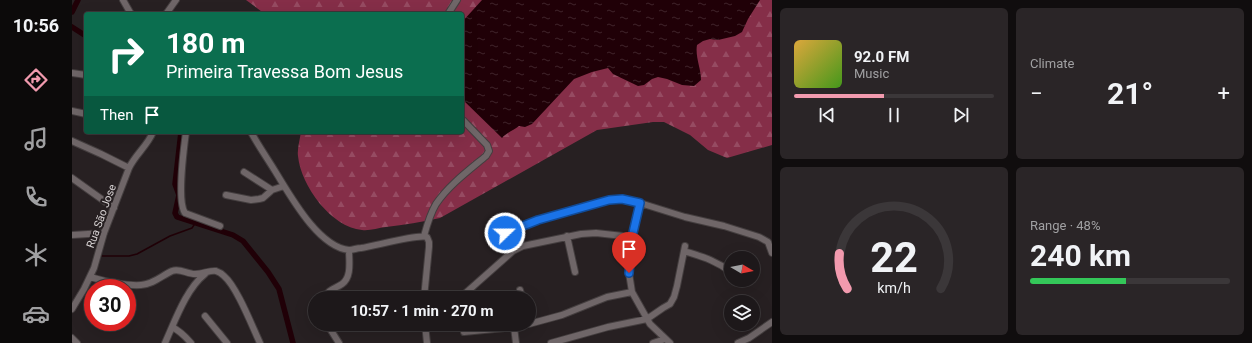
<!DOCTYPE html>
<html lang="en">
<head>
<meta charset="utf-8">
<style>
	:root { --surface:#1d181a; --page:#2a2527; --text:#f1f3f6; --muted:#a0a0a2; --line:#3b3739; --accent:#f29aae }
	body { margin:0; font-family:Roboto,sans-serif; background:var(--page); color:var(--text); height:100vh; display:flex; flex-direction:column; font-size:15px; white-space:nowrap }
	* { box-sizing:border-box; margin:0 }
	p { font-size:13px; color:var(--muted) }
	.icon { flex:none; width:22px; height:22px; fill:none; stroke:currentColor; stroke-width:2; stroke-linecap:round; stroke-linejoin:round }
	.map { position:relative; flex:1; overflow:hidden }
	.side { display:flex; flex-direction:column; gap:8px; padding:8px; background:#100d0e; width:480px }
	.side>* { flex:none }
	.banner { position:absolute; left:12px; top:12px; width:380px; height:122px; border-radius:4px; box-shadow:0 4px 16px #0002,0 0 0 1px var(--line); background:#0b6e4f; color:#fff; overflow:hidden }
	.needle { width:26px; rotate:100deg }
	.controls { position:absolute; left:652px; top:251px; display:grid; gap:8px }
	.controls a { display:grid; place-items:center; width:36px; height:36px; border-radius:50%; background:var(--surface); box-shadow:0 4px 16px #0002,0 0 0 1px var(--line); font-size:20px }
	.speed { position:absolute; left:12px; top:279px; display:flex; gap:8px; font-size:20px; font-weight:700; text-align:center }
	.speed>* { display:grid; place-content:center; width:52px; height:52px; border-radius:50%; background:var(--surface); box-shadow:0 4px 16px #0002,0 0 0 1px var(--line); line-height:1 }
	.speed .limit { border:6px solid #d22; background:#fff; color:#111 }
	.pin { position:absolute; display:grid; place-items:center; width:34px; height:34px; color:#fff; margin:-41px -17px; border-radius:50% 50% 50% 0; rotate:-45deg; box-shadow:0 0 4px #0007 }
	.pin .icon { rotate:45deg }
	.me { position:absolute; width:44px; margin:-22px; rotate:68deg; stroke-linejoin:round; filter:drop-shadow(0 0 3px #0008) }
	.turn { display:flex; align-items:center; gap:14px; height:84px; padding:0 16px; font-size:18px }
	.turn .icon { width:52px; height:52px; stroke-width:2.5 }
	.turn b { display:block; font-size:28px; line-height:34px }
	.then { display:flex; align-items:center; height:38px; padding:0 16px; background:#0003; gap:8px; font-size:15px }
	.big { font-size:30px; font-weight:700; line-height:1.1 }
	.side .tile { flex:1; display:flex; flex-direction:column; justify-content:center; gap:6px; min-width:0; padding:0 14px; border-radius:6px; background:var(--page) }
	.side .dial { align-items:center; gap:0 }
	.dial svg { height:104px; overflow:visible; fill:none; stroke:var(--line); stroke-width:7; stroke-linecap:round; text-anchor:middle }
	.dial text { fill:var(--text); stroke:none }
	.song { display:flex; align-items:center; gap:12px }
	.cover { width:48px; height:48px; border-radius:6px; background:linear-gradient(135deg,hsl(40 70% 55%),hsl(100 70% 35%)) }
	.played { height:4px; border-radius:2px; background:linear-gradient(90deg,var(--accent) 45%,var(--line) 45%) }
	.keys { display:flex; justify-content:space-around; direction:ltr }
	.heat { display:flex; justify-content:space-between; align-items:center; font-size:22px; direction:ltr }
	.charge { height:6px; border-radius:3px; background:linear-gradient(90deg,#34c759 48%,var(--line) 0) }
	.side .tiles { flex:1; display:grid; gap:8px; grid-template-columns:repeat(2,1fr) }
	.trip { position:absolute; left:236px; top:291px; width:228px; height:40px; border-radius:20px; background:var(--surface); box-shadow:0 4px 16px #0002,0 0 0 1px var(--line); font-weight:700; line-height:40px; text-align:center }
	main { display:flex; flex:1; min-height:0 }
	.tab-bar { display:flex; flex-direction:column; width:72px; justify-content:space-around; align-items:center; background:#0c0a0a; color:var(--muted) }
	.tab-bar .icon { width:28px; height:28px }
	.tab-bar .selected { color:var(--accent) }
	.tab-bar b { font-size:18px; color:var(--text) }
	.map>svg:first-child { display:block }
</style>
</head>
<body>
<main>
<nav class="tab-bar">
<b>10:56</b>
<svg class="icon selected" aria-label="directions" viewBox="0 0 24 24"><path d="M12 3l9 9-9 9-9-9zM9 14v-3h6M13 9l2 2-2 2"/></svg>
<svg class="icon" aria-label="music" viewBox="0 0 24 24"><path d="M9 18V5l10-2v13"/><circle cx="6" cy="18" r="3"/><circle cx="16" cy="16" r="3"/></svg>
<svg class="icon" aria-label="phone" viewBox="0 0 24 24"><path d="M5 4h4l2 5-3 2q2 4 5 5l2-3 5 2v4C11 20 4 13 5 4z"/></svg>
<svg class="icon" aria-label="climate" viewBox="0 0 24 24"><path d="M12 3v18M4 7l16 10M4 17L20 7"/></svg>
<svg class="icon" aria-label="car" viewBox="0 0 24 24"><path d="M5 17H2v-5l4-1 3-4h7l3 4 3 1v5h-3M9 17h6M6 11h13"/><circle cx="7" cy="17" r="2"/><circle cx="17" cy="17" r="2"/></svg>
</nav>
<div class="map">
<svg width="700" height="343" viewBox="0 0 700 343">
	<defs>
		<pattern id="forest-firs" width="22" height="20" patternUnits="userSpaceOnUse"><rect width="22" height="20" fill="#852e48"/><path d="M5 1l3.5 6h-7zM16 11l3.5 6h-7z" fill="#964b62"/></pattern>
		<pattern id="water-ripples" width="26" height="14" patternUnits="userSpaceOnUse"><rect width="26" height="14" fill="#200007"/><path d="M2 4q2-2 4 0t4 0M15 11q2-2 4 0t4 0" fill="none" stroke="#40242a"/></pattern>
	</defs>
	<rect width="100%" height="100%" fill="#272022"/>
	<path fill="url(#forest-firs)" d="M174,0h526v145l-45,13 -19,-8 -18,-15 -26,-13h-11l-56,8 -157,88c-18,4 -36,7 -54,9 -8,1 -17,4 -24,3 -31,-3 -61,-44 -64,-74 -1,-7 2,-17 3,-24h161v-118h-197z"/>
	<path fill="url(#water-ripples)" d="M410,0h278l-12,19 -6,13 -7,4 -17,4 -8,-1 -7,2 -6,4c-2,12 4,23 4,35l-7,6 -12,-1 -15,-6 -9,-2 -6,2 -8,6 -6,1 -25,-12 -5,-6 -16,4 -18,7 -42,45 -7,3 -6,-1c-6,5 -12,6 -17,12l-40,-39v-77z"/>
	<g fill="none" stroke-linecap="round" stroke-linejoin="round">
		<path stroke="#200007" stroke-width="1.5" d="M30,256h27l8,-2 33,-18 22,-8 4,-6"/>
		<path stroke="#200007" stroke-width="5.5" d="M0,12l6,-12
			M0,27l14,9
			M109,132l-6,52 4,11 -4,18 2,4 56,18 10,6 25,31 11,17 14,54"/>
		<defs>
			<path id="street" d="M51,0l8,14
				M94,14l10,-14
				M376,14l9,-14
				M0,73l14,2
				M0,111l14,3
				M114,132c-2,15 -9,70 -1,81l35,13
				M179,132c7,13 16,26 24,39 15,24 43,76 74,79 4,0 8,-2 12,-2 14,-2 56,-14 66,-11l2,5v5l-5,51
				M0,141l29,13 28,14
				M172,172l28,18
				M0,178l42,30
				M154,195l25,5 8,-1 4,-1 9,-8 12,-4
				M568,203l-8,34 -3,36 3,19 18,32 20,19
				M433,233l33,-13 30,-9 41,-11 13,-1 18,4 45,14 39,9 35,11 9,5 4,11
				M0,235l32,-2
				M352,236c3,-11 6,-22 12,-32 13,-19 32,-33 50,-48l3,-5 -2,-6 -25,-26
				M495,236l8,36
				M612,251c19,6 31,9 47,21
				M18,277c17,5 34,9 51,8 13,-1 20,-9 31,-14 8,-3 15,3 23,3 8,0 15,-4 21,-3 3,1 6,3 8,5 13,11 28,50 36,67
				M669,280l1,1
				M448,290l2,8
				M253,298c3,-9 10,-9 17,-14 10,-7 7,-23 7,-34
				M388,298l53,-47 10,-5 58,-12 15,-1 36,4
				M0,309l12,-20 10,-21 10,-35 25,-65c6,-13 19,-23 24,-36
				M133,316l22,27
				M255,324l12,19
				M353,324l2,19
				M457,324l33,-9 45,-18 25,-5
				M100,327c8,4 13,9 19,16
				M442,327l2,16
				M392,332l50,-5 13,-3
				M0,338l5,5
				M93,343c10,-22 21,-54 40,-69
				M479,343l57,-16 39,-8 16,-11 7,-4 4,-7 3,-11 8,-40
				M581,343l12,-4
				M666,343l11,-5 23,-16"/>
		</defs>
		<use href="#street" stroke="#443e3f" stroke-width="8"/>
		<use href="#street" stroke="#6f6668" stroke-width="6"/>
	</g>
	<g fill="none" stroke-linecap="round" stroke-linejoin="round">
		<defs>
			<path id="route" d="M433,233l33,-13 71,-20 13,-1 18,4 -8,34 -3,36"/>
		</defs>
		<use href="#route" stroke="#114b97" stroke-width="10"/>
		<use href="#route" stroke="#1a73e8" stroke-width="7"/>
	</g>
	<g text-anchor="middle" stroke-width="4" stroke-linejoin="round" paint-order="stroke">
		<g font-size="11" fill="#d8d3d4" stroke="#272022">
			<text transform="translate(29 216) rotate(-70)" y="4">Rua São Jose</text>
		</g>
	</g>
</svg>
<div class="controls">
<a><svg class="needle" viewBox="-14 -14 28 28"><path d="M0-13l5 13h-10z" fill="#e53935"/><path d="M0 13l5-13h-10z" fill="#a0a0a2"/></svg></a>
<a><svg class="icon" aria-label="layers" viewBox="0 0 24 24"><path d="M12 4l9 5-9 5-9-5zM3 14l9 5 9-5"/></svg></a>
</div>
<div class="speed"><div class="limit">30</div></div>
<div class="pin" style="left:557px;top:273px;background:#d93025"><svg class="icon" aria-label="arrive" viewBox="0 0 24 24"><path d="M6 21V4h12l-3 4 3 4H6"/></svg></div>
<svg class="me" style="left:433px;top:233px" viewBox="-20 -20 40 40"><circle r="17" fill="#1a73e8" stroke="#fff" stroke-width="3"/><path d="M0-11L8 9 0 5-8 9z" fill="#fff"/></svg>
<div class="trip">10:57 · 1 min · 270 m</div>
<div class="banner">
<div class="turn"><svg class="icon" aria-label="right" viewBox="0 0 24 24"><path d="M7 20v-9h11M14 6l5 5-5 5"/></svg><div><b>180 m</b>Primeira Travessa Bom Jesus</div></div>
<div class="then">Then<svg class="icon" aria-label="arrive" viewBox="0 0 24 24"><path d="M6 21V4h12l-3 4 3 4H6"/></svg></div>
</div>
</div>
<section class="side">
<div class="tiles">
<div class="tile">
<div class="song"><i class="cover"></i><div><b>92.0 FM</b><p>Music</p></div></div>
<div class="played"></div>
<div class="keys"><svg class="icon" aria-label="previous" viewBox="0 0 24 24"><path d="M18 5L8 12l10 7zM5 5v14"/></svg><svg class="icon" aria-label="pause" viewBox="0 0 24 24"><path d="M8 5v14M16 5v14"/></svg><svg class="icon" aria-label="next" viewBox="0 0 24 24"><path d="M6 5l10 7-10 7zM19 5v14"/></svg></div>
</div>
<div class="tile"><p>Climate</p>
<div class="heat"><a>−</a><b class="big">21°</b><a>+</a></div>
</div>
<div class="tile dial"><svg viewBox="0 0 100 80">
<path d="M14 69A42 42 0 1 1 86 69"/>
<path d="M14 69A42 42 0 0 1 8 42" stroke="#f29aae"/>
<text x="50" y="56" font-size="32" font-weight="700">22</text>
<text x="50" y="72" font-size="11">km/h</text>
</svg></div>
<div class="tile"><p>Range · 48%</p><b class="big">240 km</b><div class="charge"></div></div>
</div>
</section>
</main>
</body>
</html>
